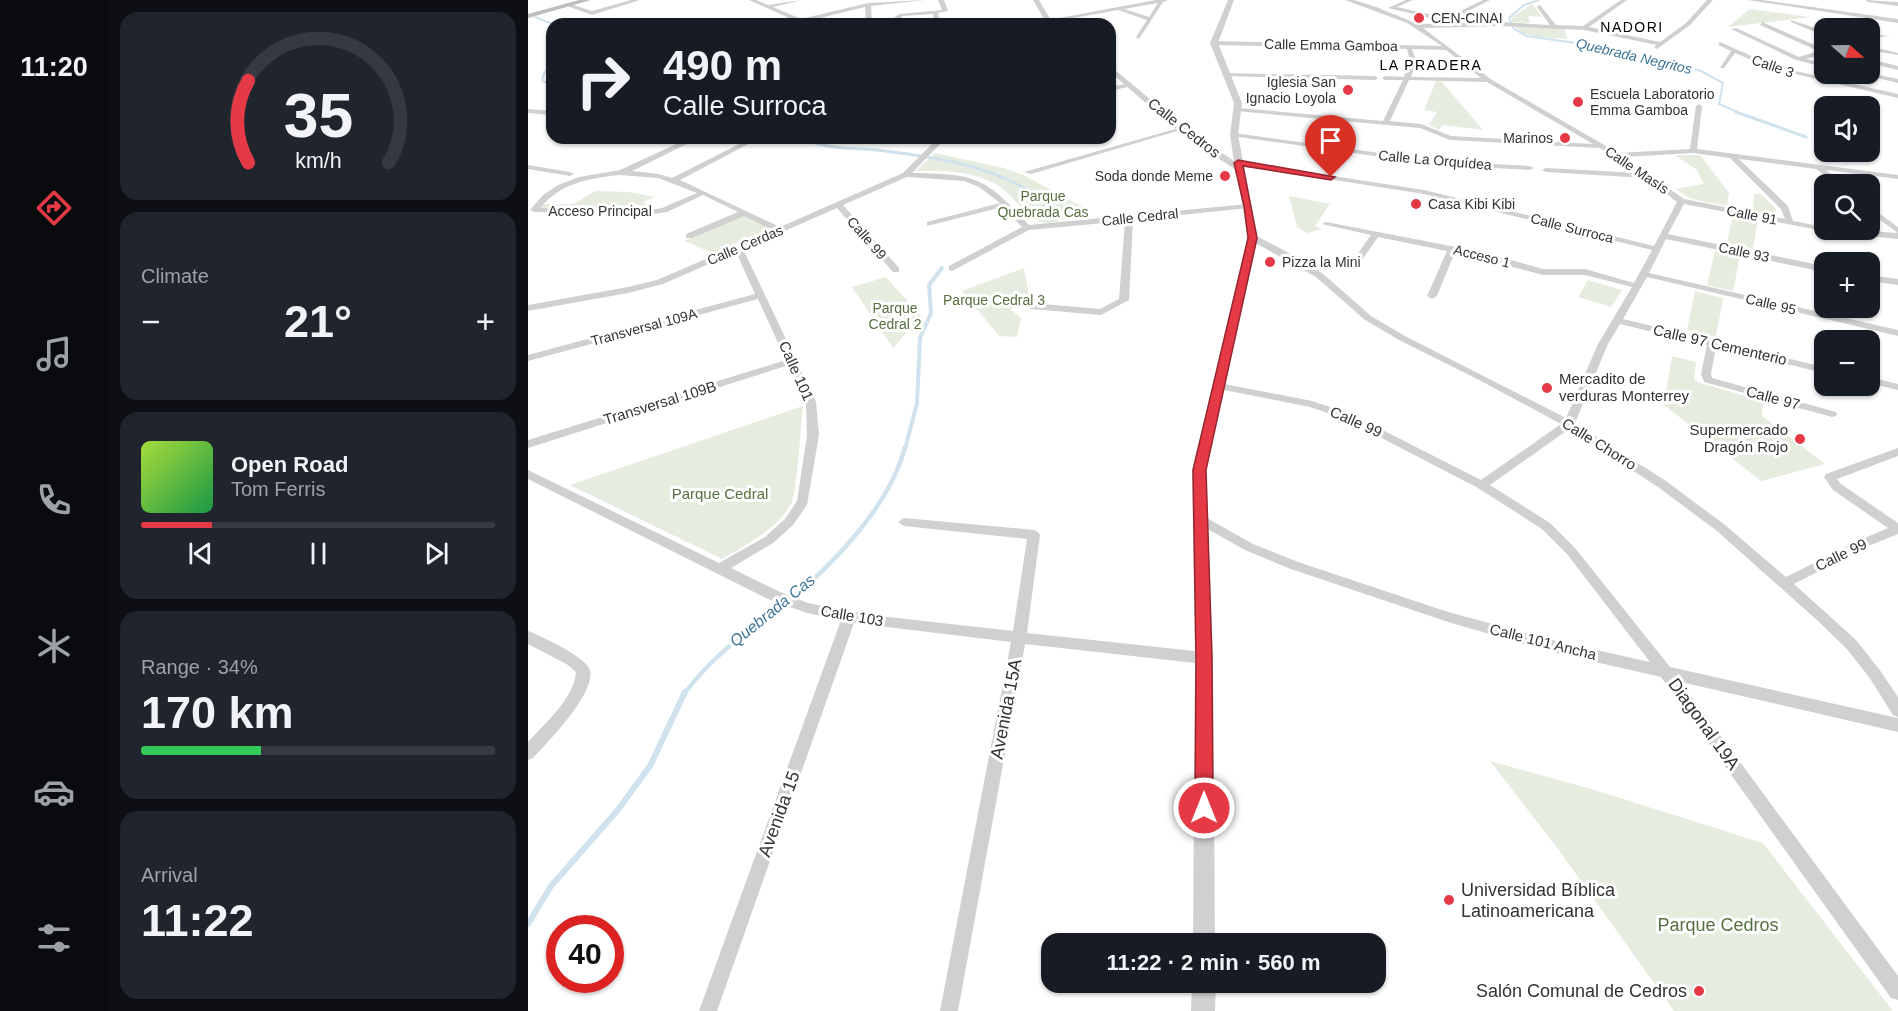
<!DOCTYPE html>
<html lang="en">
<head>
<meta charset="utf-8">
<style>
	:root { --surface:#171b24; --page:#20242c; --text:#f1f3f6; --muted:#9ea1a6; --line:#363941; --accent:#e63946 }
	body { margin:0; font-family:Helvetica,sans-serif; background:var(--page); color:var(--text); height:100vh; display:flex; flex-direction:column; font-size:22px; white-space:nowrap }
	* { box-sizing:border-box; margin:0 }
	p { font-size:20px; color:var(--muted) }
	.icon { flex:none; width:33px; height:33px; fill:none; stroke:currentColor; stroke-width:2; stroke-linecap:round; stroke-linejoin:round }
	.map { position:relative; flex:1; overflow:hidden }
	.details { display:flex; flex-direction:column; gap:12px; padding:12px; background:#0d0f14; width:420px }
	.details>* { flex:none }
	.banner { position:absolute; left:18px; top:18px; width:570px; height:126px; border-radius:18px; box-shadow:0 2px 4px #0004; background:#171b24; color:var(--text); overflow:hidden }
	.needle { width:39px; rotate:110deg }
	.fabs { position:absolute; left:1286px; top:18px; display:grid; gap:12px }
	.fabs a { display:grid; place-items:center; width:66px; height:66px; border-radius:12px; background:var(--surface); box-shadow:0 2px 4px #0004; font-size:30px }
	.speed { position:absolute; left:18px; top:915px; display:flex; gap:12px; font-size:30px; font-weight:700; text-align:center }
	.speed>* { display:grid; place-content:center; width:78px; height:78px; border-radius:50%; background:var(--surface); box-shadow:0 2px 4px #0004; line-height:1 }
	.speed .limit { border:9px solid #d22; background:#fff; color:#111 }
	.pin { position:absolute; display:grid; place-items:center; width:51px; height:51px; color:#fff; margin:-62px -26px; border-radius:50% 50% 50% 0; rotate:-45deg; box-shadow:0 0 6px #0007 }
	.pin .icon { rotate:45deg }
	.me { position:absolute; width:66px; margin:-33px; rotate:0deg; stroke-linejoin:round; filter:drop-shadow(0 0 4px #0008) }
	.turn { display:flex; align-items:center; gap:21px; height:126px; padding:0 18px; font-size:27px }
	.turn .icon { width:78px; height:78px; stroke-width:2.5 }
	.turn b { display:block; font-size:42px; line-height:51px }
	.big { font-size:45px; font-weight:700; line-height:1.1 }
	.details .card { flex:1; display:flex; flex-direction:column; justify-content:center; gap:9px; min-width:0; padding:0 21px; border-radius:18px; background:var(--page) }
	.details .dial { align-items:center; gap:0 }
	.dial svg { height:156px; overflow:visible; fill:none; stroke:var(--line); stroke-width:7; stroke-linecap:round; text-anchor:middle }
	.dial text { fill:var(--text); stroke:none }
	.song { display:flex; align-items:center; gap:18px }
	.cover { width:72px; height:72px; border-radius:9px; background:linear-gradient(135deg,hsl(80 70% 55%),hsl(140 70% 35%)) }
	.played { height:6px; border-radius:3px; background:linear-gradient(90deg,var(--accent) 20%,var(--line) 20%) }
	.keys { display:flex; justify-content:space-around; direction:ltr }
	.heat { display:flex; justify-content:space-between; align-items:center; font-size:33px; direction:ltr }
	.charge { height:9px; border-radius:4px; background:linear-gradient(90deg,#34c759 34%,var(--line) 0) }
	.trip { position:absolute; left:513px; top:933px; width:345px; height:60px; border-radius:18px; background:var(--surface); box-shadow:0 2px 4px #0004; font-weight:700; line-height:60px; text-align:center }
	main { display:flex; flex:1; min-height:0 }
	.tab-bar { display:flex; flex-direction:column; width:108px; justify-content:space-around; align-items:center; background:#090b0e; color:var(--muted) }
	.tab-bar .icon { width:42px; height:42px }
	.tab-bar .active { color:var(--accent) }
	.tab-bar b { font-size:27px; color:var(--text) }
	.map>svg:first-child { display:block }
</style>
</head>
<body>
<main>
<nav class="tab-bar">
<b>11:20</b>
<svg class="icon active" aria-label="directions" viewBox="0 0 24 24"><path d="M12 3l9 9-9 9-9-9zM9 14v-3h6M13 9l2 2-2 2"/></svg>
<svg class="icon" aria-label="music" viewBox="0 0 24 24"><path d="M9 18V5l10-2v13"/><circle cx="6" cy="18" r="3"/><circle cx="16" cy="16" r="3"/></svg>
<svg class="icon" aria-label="phone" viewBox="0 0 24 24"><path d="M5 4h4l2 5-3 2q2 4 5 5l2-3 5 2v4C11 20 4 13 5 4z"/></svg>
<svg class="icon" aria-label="climate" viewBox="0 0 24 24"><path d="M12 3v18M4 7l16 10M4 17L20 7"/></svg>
<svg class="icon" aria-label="car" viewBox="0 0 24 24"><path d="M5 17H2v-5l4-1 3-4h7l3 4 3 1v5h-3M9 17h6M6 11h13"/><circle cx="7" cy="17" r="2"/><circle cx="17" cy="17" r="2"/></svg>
<svg class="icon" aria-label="filters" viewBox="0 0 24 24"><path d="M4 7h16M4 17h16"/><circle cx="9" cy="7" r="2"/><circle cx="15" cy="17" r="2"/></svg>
</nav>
<section class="details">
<div class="card dial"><svg viewBox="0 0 100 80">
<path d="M14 69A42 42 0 1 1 86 69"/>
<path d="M14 69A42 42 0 0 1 14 27" stroke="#e63946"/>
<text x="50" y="56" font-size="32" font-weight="700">35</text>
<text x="50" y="72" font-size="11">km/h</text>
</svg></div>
<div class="card"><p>Climate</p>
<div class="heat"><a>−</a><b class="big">21°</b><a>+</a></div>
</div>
<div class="card">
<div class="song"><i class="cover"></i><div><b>Open Road</b><p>Tom Ferris</p></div></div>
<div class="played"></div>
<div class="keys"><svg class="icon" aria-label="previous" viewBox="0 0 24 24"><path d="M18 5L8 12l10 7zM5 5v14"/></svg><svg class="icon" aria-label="pause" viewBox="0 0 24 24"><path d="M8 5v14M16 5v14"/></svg><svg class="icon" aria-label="next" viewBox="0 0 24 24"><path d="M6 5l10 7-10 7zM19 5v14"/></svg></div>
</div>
<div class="card"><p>Range · 34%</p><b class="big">170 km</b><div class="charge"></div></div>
<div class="card"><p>Arrival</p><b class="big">11:22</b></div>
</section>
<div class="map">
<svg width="1370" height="1011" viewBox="0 0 1370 1011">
	<rect width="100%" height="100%" fill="#fff"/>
	<path fill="#e6ecdf" d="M1004,4l10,13 -14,-1 2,7 -18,-1 -1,-4z
		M1222,9l60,8 -82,10z
		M987,26l49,2 3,11c-16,-2 -42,2 -52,-13z
		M908,81h5l42,49 -41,-5 -3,5 -10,-5 8,-13 -13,-2z
		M407,153l69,15 19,7 62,33c-10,4 -24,14 -35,15 -22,2 -37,-31 -56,-40 -24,-12 -52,-13 -78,-12z
		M1147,155h25l29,38 -2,13 -35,-7 -17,-10 29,-5 -7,-14z
		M67,191l33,1 27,5 -12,5 12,8 -116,-2 4,-4h30z
		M1226,194h7l15,15 1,6 -24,-3z
		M761,196l41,8 -15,22 7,3 -15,4 -10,-6z
		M214,215l28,13 -57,25 -29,-12z
		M1205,215l25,5 -6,33 -26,-6z
		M1187,251l25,5 -7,35 -26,-6z
		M496,268l5,27 -11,5 -7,10 10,8 -4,19 -18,-1 -37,-45z
		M358,277l35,39 -28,32 -41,-61z
		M1060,280l34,10 -11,17 -33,-10z
		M1167,291l28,7 -7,39 -29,-7z
		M1144,356l24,6 -2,17 6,4 63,18 -1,15 63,48 -64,17 -97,-76z
		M275,406c-2,17 -6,87 -12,98 -15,26 -44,40 -69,55l-152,-74z
		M962,761l101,28 172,54 130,168h-219l-116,-162z"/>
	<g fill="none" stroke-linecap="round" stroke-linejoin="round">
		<path stroke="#cfe2ee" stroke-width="2" d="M1011,0l-15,5 -15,13 4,10 13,8 50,7 100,21 25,7 22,12 -4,21 21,9
			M7,17l15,6 28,1
			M24,66l-8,7 -2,8 10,3"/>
		<path stroke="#cfe2ee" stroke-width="3" d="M1208,112l70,25
			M273,138c24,11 50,10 76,12 59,7 121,16 169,52l-3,12"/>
		<path stroke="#cfe2ee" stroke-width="4" d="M377,449l12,-46 3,-65 11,-25 -2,-28 13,-17"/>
		<path stroke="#cfe2ee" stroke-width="4.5" d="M156,694c29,-39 64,-63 102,-92 47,-36 104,-97 119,-155"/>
		<path stroke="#cfe2ee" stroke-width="6" d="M0,924l23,-38 66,-75 33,-45 35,-74"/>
		<path fill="#d0d0d0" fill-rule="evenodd" d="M103,0h9l-48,15 -28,-10 3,-2 25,8z
			M221,0h7l12,5 34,-5 -29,7 28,12 67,-16 58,-3 -55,6 1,18h-6l-1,-17 -65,16z
			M410,0h6l4,11 -10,2 3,11h-6l-2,-10 -31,2 -1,2 2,6h-6l-2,-7 4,-3 43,-4z
			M628,0h12l-5,2 -24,37 -3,-2 11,-17 -29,-10 -72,13 -3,-2zM630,3l-9,14 -25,-8z
			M817,0h9l22,7 42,17 82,-2 50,3 -13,-18 3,-2 16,20 27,1 38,-26h6l-38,27 71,15 26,-19 21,-23h6l-23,25 -33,24 -3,-2 3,-2 -73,-15 -84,-4 -77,2 69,52 126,73 72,-4 6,-43 3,-2 3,2 -5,43 201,26v4l-72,-9 18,14h-8l-20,-15 -77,-10 49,47 5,15 31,6v3h28l46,3v6l-69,-7 -145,-28 -16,30 156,32v6l-158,-33 -17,34 249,57v6l-251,-59 -24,42 201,48v6l-108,-26 -5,27 1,4 124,34 1,2 -1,2 -4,1 -128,-35 -3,-8 6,-29 -87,-21 -12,20 -33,79 91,58 59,44 61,52 72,-36 30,-13 -55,-38 -9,-13 2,-3 72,-26v8l-61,23 4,5 57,39v11l-32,13 -72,37 62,56 23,29 19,28v20l-5,-2 -24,-38 -23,-29 -28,-27 -101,-90 -59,-44 -89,-58 -79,56 60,38 25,25 95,119 228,51v14l-217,-50 217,294v24l-7,-2 -230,-321 -105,-24 -108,-31 -160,-54 -43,-18 -48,-27 -2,-3 2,-3h8l48,27 45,18 150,50 108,29 94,21 -83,-108 -25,-25 -64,-41 -135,-70 -33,-11 -91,-18 -5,-3 5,-3 93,18 39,13 130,66 80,-56 -80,-43 -82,-41 -34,-20 -49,-43 -66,-37v-4h6l24,12 42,25 49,43 34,20 161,82 32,-74 34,-57 -47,-12h-42l-88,-23 -18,44 -5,3 -5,-3 20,-45 -69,-14 -16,23 -3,1 -4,-3 16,-23 -49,-11 4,-2 156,30 61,17h42l49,14 18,-33 -228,-56 -186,-29 -4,-2 1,-2 189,29 230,56 23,-44 -31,-24 -100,-6 -4,-2 4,-2 93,5 -39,-25 -150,-8 -30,-12 -184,-17 -1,-1 3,-2 145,13 20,-41h-18l-3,-2 3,-2 19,1 6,-16 -3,-12 -193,-4 -3,-2 3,-2 228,5 -35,-23zM884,49l34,1 35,28 -70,-1 5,-16zM881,80l78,2 106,62 -142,-8 -30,-12 -31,-3zM1165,153l37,5 51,51 4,10 -101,-20 -60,-42z
			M878,0h7l-16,7 49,11 37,-18h7l-43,22 -59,-14z
			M1220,0h14l136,19v4z
			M1337,0l33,2v4l-30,-4z
			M1263,20l24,8 24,-6 15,3 -30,3 -4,2 3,2 -3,2 -29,-12z
			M1234,22l62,27v5l-18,5 18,4v4l-28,-7 -65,-31 5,-1 63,29 19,-6 -58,-26z
			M1341,34l21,2 -21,2z
			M1192,42l54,24 124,28v4l-128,-30 -35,-15 -11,15h-4l11,-17 -13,-6z
			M1341,46l29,7v2l-29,-5z
			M1341,59l29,7v4l-29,-7z
			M697,73l150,3 3,2 -3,2 -152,-4z
			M1341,73l29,6v4l-38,-9z
			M602,83l3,2 -1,1 -22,5v-4z
			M0,109l24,2v4l-24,-2z
			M651,128l5,1 -153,45 -7,-2z
			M706,133l204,28 92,5 4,2 -4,2 -92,-5 -206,-29 -1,-1z
			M161,138h10l-67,33 27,3 13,4 79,-40h6l-1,2 -76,40 100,47 123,-54 35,-35h8l-34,35c65,1 73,4 117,52l219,-21 4,2 -4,2 -115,12 -4,80 -28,15 -70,-6 -5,-3 5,-3 69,6 19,-10 6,-78 -96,9 -77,41 -3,-1v-4l73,-39 -19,-20 -76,19v-4l73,-19 -21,-16 -15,-6 -57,-4 -64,28 56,63v4h-6l-56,-64 -94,41 73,153 3,33 -12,70 -14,20 -20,18 -42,25 47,23 30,12 63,12 142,16 14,-92 -123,-13 -6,-4 6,-4 130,12 4,2 2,3 -13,98 177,19 5,2 2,4 -2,4 -5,2 -179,-20 -67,367h-18l71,-369 -157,-19 -137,388h-18l142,-391 -34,-7 -39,-14 -240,-120v-9l191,93 46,-26 20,-18 12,-18 10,-66 -1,-33 -17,-37 -261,83v-8l258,-80 -28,-61 -230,62v-6l227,-61 -19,-42 -73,32 -35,9 -100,18v-6l100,-18 29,-7 116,-50 -29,-14 -52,22h-6v-4l52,-22 -35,-17 -36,17 -15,2 -118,-2 -4,-2 13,-15 15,-10 21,-8 41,-7zM92,175l38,3 39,15 -35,15 -10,2 -112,-2c21,-25 49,-30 80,-33z
			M0,165l42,7 4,2 -4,2 -42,-7z
			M1341,206l29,21v6l-29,-21z
			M1341,275l29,4v6l-29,-4z
			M1341,377l29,7v6l-29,-7z
			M0,631c13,5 58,26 62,39 6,23 -42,72 -57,88l-5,2v-18c17,-19 46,-43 48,-70l-8,-7 -40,-21z"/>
		<path fill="#d0d0d0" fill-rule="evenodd" d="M505,0h6l14,24h-6z
			M700,0h6l-16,43 24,60 -4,32 20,103 -52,232 7,188 2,286h-22l2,-286 -3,-188 56,-232 -12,-68 -58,-39 -68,-59v-6l74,61 50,34 -4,-26 4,-32 -24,-60z
			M664,982h24l-1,29h-24z"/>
		<path fill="#bdbdbd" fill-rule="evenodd" d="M51,0h12l-63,18v-4z"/>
	</g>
	<path fill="#e63946" stroke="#96252e" stroke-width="1.5" d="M710,160l97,17 -4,3 -88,-14 14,72 -51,232 6,188 1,150 -2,6 -7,3 -6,-3 -3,-6 1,-150 -3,-188 55,-232 -4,-32 -10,-43z"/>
	<g fill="#e63946" stroke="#fff" stroke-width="2">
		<circle cx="891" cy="18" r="6"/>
		<circle cx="820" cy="90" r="6"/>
		<circle cx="1050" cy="102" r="6"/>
		<circle cx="1037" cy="138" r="6"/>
		<circle cx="697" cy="176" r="6"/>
		<circle cx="888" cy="204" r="6"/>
		<circle cx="742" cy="262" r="6"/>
		<circle cx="1019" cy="388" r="6"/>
		<circle cx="1272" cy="439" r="6"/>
		<circle cx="921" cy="900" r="6"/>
		<circle cx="1171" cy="991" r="6"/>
	</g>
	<g text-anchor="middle" stroke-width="6" stroke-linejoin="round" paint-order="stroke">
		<g font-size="14" fill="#333" stroke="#fff" text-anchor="start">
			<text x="903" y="23">CEN-CINAI</text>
			<text x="808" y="87" text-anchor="end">Iglesia San<tspan x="808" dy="16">Ignacio Loyola</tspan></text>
			<text x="1062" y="99">Escuela Laboratorio<tspan x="1062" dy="16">Emma Gamboa</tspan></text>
			<text x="1025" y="143" text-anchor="end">Marinos</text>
			<text x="685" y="181" text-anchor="end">Soda donde Meme</text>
			<text x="900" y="209">Casa Kibi Kibi</text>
			<text x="754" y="267">Pizza la Mini</text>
		</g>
		<g font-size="14" letter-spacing="1.5" fill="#000" stroke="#fff">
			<text x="1104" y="32">NADORI</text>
			<text x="903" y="70">LA PRADERA</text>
		</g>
		<g font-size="14" fill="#333" stroke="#fff">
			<text transform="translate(803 45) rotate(1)" y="5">Calle Emma Gamboa</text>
			<text transform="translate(1245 66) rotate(19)" y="5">Calle 3</text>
			<text transform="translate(907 160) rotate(5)" y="5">Calle La Orquídea</text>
			<text transform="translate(1109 170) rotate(34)" y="5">Calle Masís</text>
			<text x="72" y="216">Acceso Principal</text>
			<text transform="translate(1224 215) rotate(11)" y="5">Calle 91</text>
			<text transform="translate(612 217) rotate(-6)" y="5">Calle Cedral</text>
			<text transform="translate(1044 228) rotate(14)" y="5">Calle Surroca</text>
			<text transform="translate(339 238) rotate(49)" y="5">Calle 99</text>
			<text transform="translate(217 245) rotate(-23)" y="5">Calle Cerdas</text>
			<text transform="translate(1216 252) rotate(12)" y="5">Calle 93</text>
			<text transform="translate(954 256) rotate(14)" y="5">Acceso 1</text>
			<text transform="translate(1243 304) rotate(13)" y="5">Calle 95</text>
			<text transform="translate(116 327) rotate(-15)" y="5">Transversal 109A</text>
		</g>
		<g font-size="14" font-style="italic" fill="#3f7597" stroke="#fff">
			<text transform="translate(1106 56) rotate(13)" y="5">Quebrada Negritos</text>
		</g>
		<g font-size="14" fill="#56703f" stroke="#fff">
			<text x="515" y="201">Parque<tspan x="515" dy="16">Quebrada Cas</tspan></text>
			<text x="466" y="305">Parque Cedral 3</text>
			<text x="367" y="313">Parque<tspan x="367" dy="16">Cedral 2</tspan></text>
		</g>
		<g font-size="15" fill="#333" stroke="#fff">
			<text transform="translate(656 128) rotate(38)" y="5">Calle Cedros</text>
			<text transform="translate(1192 345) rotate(13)" y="5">Calle 97 Cementerio</text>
			<text transform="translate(268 371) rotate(66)" y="5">Calle 101</text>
			<text transform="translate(1245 398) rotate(15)" y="5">Calle 97</text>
			<text transform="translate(132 403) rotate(-17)" y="5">Transversal 109B</text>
			<text transform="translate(828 422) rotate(24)" y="5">Calle 99</text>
			<text transform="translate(1071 444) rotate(32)" y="5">Calle Chorro</text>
			<text transform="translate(1313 555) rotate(-26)" y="5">Calle 99</text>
			<text transform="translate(324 616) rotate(10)" y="5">Calle 103</text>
			<text transform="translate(1015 642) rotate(14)" y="5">Calle 101 Ancha</text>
		</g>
		<g font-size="15" fill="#333" stroke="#fff" text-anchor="start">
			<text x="1031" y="384">Mercadito de<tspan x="1031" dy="17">verduras Monterrey</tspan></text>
			<text x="1260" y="435" text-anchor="end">Supermercado<tspan x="1260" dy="17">Dragón Rojo</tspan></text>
		</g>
		<g font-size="15" fill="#56703f" stroke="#fff">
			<text x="192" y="499">Parque Cedral</text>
		</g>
		<g font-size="16" font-style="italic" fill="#3f7597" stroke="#fff">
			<text transform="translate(244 610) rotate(-39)" y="6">Quebrada Cas</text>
		</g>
		<g font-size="18" fill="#333" stroke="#fff">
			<text transform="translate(478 709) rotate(-79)" y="6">Avenida 15A</text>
			<text transform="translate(1176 724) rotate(54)" y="6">Diagonal 19A</text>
			<text transform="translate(251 814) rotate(-70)" y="6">Avenida 15</text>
		</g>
		<g font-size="18" fill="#333" stroke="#fff" text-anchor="start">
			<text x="933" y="896">Universidad Bíblica<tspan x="933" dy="21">Latinoamericana</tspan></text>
			<text x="1159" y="997" text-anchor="end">Salón Comunal de Cedros</text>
		</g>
		<g font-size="18" fill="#56703f" stroke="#fff">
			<text x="1190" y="931">Parque Cedros</text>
		</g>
	</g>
</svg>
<div class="fabs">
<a><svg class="needle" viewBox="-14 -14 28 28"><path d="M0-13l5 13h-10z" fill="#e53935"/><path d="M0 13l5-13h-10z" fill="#9ea1a6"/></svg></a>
<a><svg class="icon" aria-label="sound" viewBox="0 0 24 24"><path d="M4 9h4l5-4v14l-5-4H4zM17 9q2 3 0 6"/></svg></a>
<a><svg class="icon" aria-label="search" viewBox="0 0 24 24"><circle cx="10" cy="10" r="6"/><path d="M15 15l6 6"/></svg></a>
<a>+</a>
<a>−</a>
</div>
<div class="speed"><div class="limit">40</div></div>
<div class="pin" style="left:803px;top:177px;background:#d93025"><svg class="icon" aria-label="arrive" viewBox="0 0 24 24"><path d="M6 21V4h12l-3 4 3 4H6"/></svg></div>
<svg class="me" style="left:676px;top:808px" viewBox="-20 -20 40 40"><circle r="17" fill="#e63946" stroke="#fff" stroke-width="3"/><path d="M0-11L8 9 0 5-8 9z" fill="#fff"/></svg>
<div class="trip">11:22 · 2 min · 560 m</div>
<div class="banner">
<div class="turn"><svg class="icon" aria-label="right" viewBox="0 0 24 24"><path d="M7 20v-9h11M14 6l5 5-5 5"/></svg><div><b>490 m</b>Calle Surroca</div></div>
</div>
</div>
</main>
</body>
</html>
